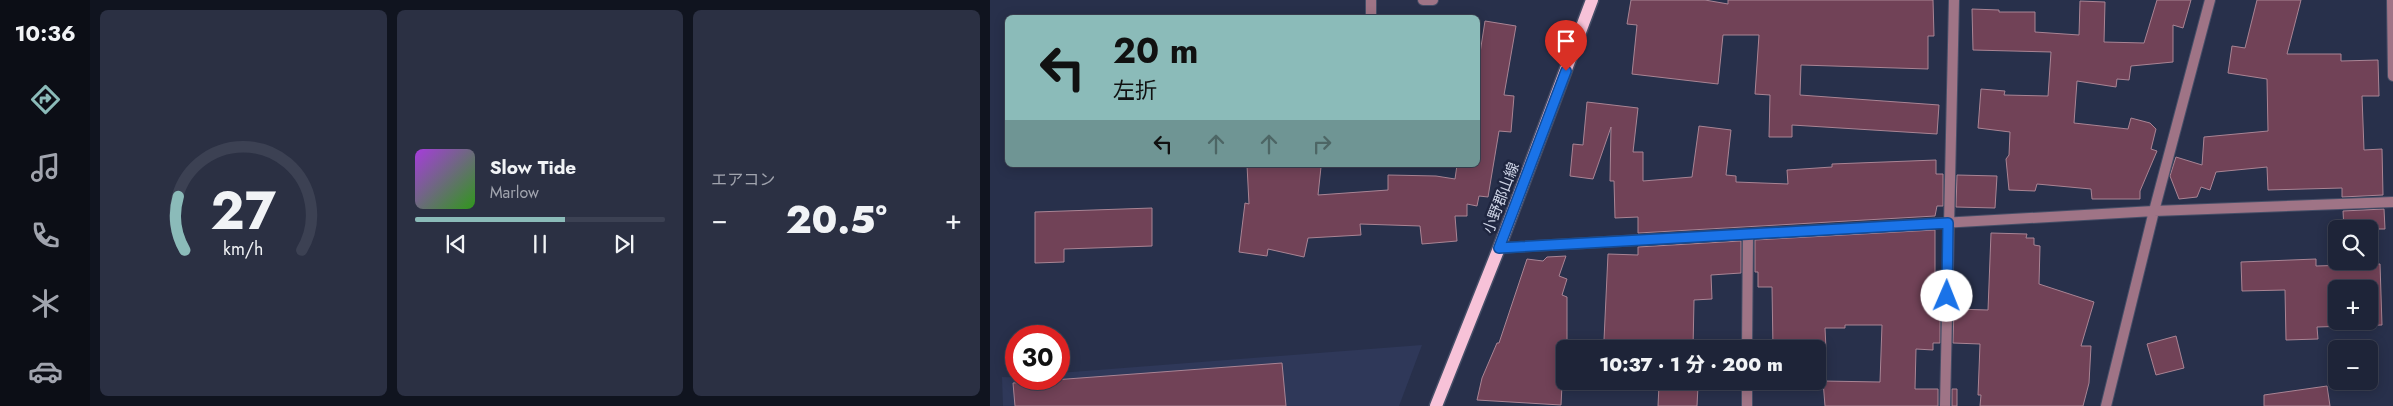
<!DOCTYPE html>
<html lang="ja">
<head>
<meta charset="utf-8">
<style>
	:root { --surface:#1e2438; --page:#2b3043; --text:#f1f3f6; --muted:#a1a4ae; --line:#3c4153; --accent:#8bbbb9 }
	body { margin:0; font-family:Jost,"Noto Sans JP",sans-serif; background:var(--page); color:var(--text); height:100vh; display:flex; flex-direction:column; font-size:19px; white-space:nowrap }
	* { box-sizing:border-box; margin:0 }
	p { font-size:16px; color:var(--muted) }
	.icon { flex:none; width:28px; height:28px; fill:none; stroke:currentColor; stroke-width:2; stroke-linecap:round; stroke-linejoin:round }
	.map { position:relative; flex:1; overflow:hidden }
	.details { display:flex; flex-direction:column; gap:10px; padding:10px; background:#10141f; width:900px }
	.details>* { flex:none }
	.hud { position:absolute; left:15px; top:15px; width:475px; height:152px; border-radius:8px; box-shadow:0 2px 12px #0003,0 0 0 1px var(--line); background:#8bbbb9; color:#111; overflow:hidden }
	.tools { position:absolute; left:1338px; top:220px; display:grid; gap:10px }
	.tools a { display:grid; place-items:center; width:50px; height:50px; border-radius:8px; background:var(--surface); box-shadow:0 2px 12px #0003,0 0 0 1px var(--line); font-size:25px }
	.speed { position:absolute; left:15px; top:325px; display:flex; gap:10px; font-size:25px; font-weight:700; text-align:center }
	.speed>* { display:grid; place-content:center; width:65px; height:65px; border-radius:50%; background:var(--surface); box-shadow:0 2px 12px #0003,0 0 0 1px var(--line); line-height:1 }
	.speed .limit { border:8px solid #d22; background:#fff; color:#111 }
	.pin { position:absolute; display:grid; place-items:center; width:42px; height:42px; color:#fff; margin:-51px -21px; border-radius:50% 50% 50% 0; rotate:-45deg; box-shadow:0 0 5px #0007 }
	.pin .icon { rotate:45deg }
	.me { position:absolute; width:55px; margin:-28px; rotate:1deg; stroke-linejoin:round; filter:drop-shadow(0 0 4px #0008) }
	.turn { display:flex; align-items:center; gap:18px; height:105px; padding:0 25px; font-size:22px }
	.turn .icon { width:65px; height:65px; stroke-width:2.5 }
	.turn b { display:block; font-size:35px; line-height:42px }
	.lanes { display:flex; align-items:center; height:48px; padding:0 25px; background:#0003; justify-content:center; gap:25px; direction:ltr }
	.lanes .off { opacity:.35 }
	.big { font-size:38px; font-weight:800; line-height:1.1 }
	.details .card { flex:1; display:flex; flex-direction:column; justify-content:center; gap:8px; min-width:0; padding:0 18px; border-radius:8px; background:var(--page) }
	.details .dial { align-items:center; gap:0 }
	.dial svg { height:130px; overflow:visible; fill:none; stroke:var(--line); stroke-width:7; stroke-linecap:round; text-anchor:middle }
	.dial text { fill:var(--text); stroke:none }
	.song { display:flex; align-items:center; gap:15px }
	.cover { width:60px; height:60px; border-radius:8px; background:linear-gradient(135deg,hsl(280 70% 55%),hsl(110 70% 35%)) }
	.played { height:5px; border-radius:2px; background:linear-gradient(90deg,var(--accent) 60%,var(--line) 60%) }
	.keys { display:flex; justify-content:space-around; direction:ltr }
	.heat { display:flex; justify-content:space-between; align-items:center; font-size:28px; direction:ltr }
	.details .tiles { flex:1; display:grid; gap:10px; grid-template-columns:repeat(3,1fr) }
	.trip { position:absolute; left:566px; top:340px; width:270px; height:50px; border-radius:8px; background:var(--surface); box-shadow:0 2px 12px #0003,0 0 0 1px var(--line); font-weight:800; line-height:50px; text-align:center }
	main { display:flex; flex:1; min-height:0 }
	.tabs { display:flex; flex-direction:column; width:90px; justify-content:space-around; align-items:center; background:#0c0e16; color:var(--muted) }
	.tabs .icon { width:35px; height:35px }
	.tabs .selected { color:var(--accent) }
	.tabs b { font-size:22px; color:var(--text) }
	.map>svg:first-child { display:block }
</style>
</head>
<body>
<main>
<nav class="tabs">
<b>10:36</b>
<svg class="icon selected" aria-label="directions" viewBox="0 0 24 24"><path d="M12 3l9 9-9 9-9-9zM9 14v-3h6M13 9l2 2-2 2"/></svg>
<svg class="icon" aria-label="music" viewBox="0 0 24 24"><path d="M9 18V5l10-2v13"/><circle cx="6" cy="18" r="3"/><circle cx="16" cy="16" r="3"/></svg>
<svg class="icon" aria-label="phone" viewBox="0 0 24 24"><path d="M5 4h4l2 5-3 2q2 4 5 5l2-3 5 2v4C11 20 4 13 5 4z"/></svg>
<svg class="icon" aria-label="climate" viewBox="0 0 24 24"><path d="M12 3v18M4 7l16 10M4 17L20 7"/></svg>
<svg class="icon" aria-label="car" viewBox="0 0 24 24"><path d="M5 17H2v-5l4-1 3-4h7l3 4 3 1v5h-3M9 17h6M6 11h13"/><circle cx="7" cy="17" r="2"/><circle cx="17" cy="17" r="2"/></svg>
</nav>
<section class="details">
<div class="tiles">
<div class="card dial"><svg viewBox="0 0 100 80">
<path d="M14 69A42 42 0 1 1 86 69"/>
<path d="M14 69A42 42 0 0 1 10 36" stroke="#8bbbb9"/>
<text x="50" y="56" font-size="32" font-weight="700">27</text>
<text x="50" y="72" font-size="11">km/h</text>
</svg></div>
<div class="card">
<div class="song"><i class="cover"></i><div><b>Slow Tide</b><p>Marlow</p></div></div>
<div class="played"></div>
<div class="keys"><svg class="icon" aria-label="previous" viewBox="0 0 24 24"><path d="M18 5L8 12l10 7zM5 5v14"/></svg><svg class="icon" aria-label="pause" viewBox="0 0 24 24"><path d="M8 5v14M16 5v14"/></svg><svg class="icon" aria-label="next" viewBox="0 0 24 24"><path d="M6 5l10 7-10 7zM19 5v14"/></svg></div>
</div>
<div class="card"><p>エアコン</p>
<div class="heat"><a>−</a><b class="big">20.5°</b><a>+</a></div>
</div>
</div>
</section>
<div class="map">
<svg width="1403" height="406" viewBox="0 0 1403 406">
	<rect width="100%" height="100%" fill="#28304b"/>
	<path fill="#2f3859" d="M432,345l-23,61h-396l-1,-29 57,2v-6z"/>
	<path fill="#714257" stroke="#a98494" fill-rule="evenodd" d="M641,0h74l23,4v-4h205l1,36h-6v33l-127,-4 -1,30 139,10 -2,29 -145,-9v12h-23l1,-42 -15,-1 4,-59h-36l-5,49 -86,-10 5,-49 -10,-1z
		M1167,0h34l-8,28 -10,-3v37l-42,4 -2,14 -12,-1 -1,8 -39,-6 -3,42 54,6 3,-11 19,5 6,6 -5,20 6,2 -17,40v8h-48l-1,-10 -54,-5 -2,7 -26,-1 -3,-31 3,-4 1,-23 -32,-4 3,-39 24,2 -1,4 44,1 3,-44 -78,-2 -1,-41 27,1v2h36v20l44,3 1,-34 25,1 -1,40 40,1z
		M1267,0h44l-14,54h54v7l37,-1 1,36h-17l2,54 18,-1 1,46 -41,2v-9l-74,2 -1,-23 -51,5 -6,18 -9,-3 -4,10 -18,2 -9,-23 6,-19 26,8 2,-28 64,-6 -1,-52 -39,-6 4,-27 13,2z
		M495,21l31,5 -12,69 10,1 -3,36 -12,-1 -11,66 -9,-1 -2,10 -10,-2v12h-12l2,25 -35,3 -2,-18 -60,-2 1,11 -53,3 -4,19 -36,-8 -1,7 -28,-4 6,-49 4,1 -2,-39 74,2 -3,28 70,-5v-15l48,1 19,3 2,-14h21v-99z
		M597,102l51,6 -5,44h10v29l49,-4 7,-51 32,4 -5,45 10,1v6l52,2 -1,-14 45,-3v-3l104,-4v14h7v32h-6l-2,10 -297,17v-16l-23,1 -1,-37h-4l1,-54 -18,52 -23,-3 3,-32 10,1z
		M967,175l40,1 -2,32 -39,-1z
		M162,208v38l-88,3v13l-29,1v-51z
		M1394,209l1,20h-41l-1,-18z
		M945,230v63l1,15h4v35h-7v7l-17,-1 -1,40h23v17h-113l-2,-25 57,1 2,-57h-37v3h-20l1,21h-53l-1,-62h-14v-15h-3v-32z
		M1001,233l36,1 -1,4h8v7l6,1 -1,38 55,18 -13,44h10l-2,37 -6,23h-103l1,-11h-3l2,-51 -27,-1 1,-34 34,1z
		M751,241v32l-30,2 1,24 -18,1 -1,49h-49v-8l-40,-1 4,-86 30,1v-8z
		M576,256l-7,20 8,3 -5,16 5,2v52h-2v16h-2l-2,40 -84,-5 5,-22 15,-35h2l28,-84 16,2 4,-4z
		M1326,259v7l64,-2 2,61 -65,2 1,12 -32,1 -1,-50 -43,1 -1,-29zM1346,289h33v32h-33z
		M1186,336l8,32 -28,7 -9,-31z
		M292,363l4,43h-271l-2,-23z
		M669,385l39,1 -1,20h-39z
		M1337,386l3,20h-66v-11z
		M962,389h5v17h-5z"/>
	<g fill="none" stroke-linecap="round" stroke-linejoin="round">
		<defs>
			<path id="minor" d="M433,0h10
				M1402,0l1,76
				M381,18v-18
				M509,248l655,-37 239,-9
				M757,349l1,-115
				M757,406v-25
				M955,406l9,-406
				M1116,406l48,-195 56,-211"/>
			<path id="primary" d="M446,406l63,-158 93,-248"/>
		</defs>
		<use href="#minor" stroke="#464e67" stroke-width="12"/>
		<use href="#primary" stroke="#464e67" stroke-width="15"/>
		<use href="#minor" stroke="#9f7486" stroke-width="10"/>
		<use href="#primary" stroke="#f7c2d8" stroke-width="12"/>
	</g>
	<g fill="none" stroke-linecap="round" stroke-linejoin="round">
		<defs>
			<path id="route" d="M576,71l-67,177 449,-25 -1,73"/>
		</defs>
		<use href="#route" stroke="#114b97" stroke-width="12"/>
		<use href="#route" stroke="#1a73e8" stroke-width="9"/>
	</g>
	<g text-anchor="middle" stroke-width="5" stroke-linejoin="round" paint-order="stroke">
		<g font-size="15" fill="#ced4e6" stroke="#1f2640">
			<text transform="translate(511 198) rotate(-69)" y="5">小野郡山線</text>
		</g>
	</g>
</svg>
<div class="tools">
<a><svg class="icon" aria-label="search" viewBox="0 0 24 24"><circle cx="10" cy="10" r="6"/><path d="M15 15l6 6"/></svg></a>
<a>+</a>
<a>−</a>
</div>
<div class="speed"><div class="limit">30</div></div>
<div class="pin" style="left:576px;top:71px;background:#d93025"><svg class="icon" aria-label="arrive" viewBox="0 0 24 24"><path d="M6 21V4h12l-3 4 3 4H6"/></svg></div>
<svg class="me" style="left:957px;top:296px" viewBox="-20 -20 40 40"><circle r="19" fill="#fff"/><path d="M0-13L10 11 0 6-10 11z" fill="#1a73e8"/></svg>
<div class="trip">10:37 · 1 分 · 200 m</div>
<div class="hud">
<div class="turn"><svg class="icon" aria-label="left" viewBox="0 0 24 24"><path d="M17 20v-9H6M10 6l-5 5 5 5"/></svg><div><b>20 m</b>左折</div></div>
<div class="lanes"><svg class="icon" aria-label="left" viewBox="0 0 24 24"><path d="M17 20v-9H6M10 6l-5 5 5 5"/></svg><svg class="icon off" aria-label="ahead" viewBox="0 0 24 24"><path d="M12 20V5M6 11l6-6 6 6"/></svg><svg class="icon off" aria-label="ahead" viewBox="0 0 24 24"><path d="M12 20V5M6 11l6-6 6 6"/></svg><svg class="icon off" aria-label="right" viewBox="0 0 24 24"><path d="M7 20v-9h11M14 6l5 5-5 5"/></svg></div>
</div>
</div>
</main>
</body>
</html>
